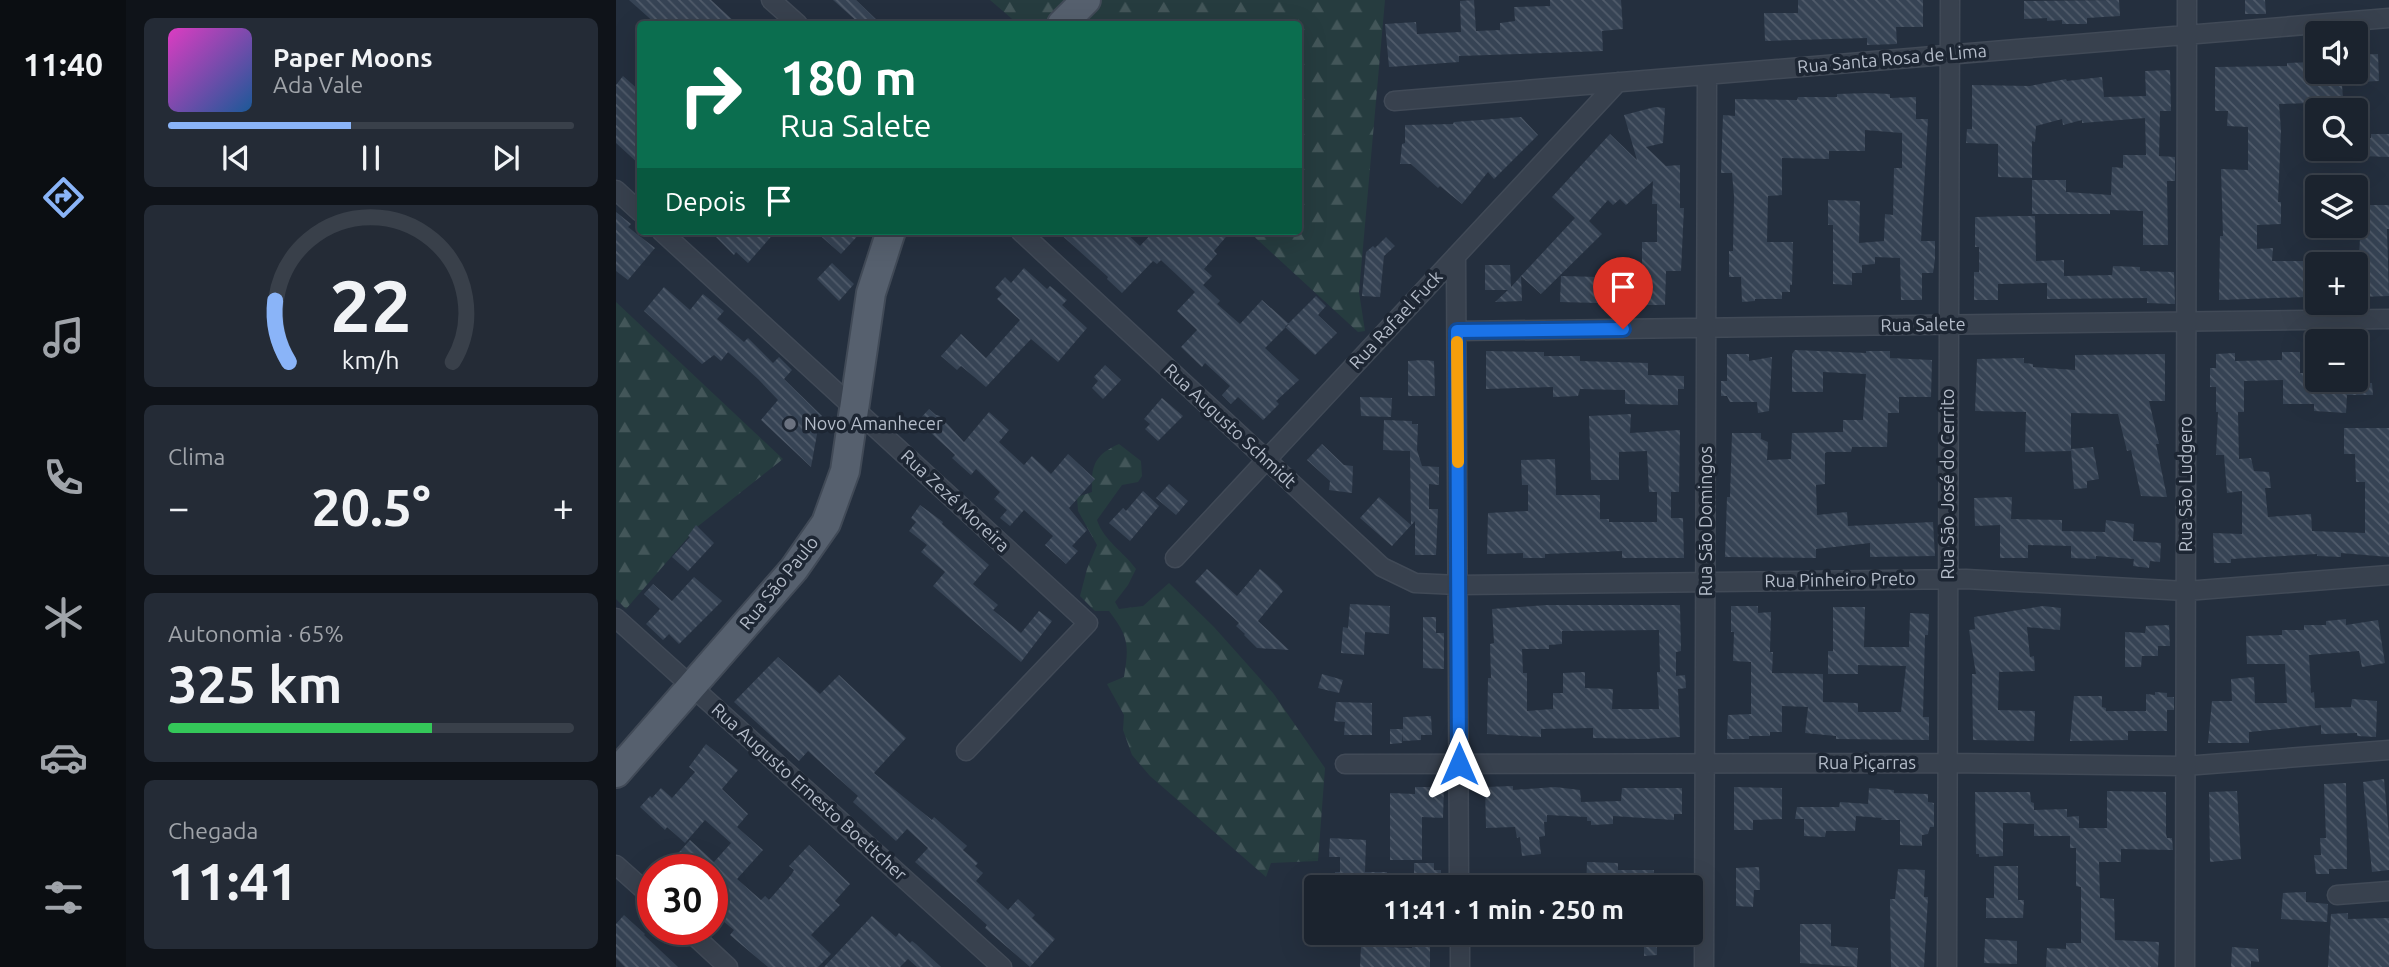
<!DOCTYPE html>
<html lang="pt">
<head>
<meta charset="utf-8">
<style>
	:root { --surface:#1b232e; --page:#242b36; --text:#f1f3f6; --muted:#a0a4aa; --line:#39404a; --accent:#8ab4f8 }
	body { margin:0; font-family:Ubuntu,sans-serif; background:var(--page); color:var(--text); height:100vh; display:flex; flex-direction:column; font-size:26px; white-space:nowrap }
	* { box-sizing:border-box; margin:0 }
	p { font-size:23px; color:var(--muted) }
	.icon { flex:none; width:38px; height:38px; fill:none; stroke:currentColor; stroke-width:2; stroke-linecap:round; stroke-linejoin:round }
	.map { position:relative; flex:1; overflow:hidden }
	.side { display:flex; flex-direction:column; gap:18px; padding:18px; background:#0f1319; width:490px }
	.side>* { flex:none }
	.hud { position:absolute; left:21px; top:21px; width:665px; height:214px; border-radius:7px; box-shadow:0 7px 28px #0002,0 0 0 2px var(--line); background:#0b6e4f; color:#fff; overflow:hidden }
	.tools { position:absolute; left:1689px; top:21px; display:grid; gap:14px }
	.tools a { display:grid; place-items:center; width:63px; height:63px; border-radius:7px; background:var(--surface); box-shadow:0 7px 28px #0002,0 0 0 2px var(--line); font-size:35px }
	.speed { position:absolute; left:21px; top:854px; display:flex; gap:14px; font-size:35px; font-weight:700; text-align:center }
	.speed>* { display:grid; place-content:center; width:91px; height:91px; border-radius:50%; background:var(--surface); box-shadow:0 7px 28px #0002,0 0 0 2px var(--line); line-height:1 }
	.speed .limit { border:10px solid #d22; background:#fff; color:#111 }
	.pin { position:absolute; display:grid; place-items:center; width:60px; height:60px; color:#fff; margin:-72px -30px; border-radius:50% 50% 50% 0; rotate:-45deg; box-shadow:0 0 7px #0007 }
	.pin .icon { rotate:45deg }
	.me { position:absolute; width:77px; margin:-38px; rotate:0deg; stroke-linejoin:round; filter:drop-shadow(0 0 5px #0008) }
	.turn { display:flex; align-items:center; gap:24px; height:147px; padding:0 28px; font-size:32px }
	.turn .icon { width:91px; height:91px; stroke-width:2.5 }
	.turn b { display:block; font-size:49px; line-height:60px }
	.then { display:flex; align-items:center; height:66px; padding:0 28px; background:#0003; gap:14px; font-size:26px }
	.big { font-size:52px; font-weight:700; line-height:1.1 }
	.side .widget { flex:1; display:flex; flex-direction:column; justify-content:center; gap:10px; min-width:0; padding:0 24px; border-radius:10px; background:var(--page) }
	.side .dial { align-items:center; gap:0 }
	.dial svg { height:182px; overflow:visible; fill:none; stroke:var(--line); stroke-width:7; stroke-linecap:round; text-anchor:middle }
	.dial text { fill:var(--text); stroke:none }
	.song { display:flex; align-items:center; gap:21px }
	.cover { width:84px; height:84px; border-radius:10px; background:linear-gradient(135deg,hsl(310 70% 55%),hsl(210 70% 35%)) }
	.played { height:7px; border-radius:4px; background:linear-gradient(90deg,var(--accent) 45%,var(--line) 45%) }
	.keys { display:flex; justify-content:space-around; direction:ltr }
	.heat { display:flex; justify-content:space-between; align-items:center; font-size:38px; direction:ltr }
	.charge { height:10px; border-radius:5px; background:linear-gradient(90deg,#34c759 65%,var(--line) 0) }
	.trip { position:absolute; left:688px; top:875px; width:399px; height:70px; border-radius:7px; background:var(--surface); box-shadow:0 7px 28px #0002,0 0 0 2px var(--line); font-weight:700; line-height:70px; text-align:center }
	main { display:flex; flex:1; min-height:0 }
	.menu { display:flex; flex-direction:column; width:126px; justify-content:space-around; align-items:center; background:#0b0e12; color:var(--muted) }
	.menu .icon { width:49px; height:49px }
	.menu .on { color:var(--accent) }
	.menu b { font-size:32px; color:var(--text) }
	.map>svg:first-child { display:block }
</style>
</head>
<body>
<main>
<nav class="menu">
<b>11:40</b>
<svg class="icon on" aria-label="directions" viewBox="0 0 24 24"><path d="M12 3l9 9-9 9-9-9zM9 14v-3h6M13 9l2 2-2 2"/></svg>
<svg class="icon" aria-label="music" viewBox="0 0 24 24"><path d="M9 18V5l10-2v13"/><circle cx="6" cy="18" r="3"/><circle cx="16" cy="16" r="3"/></svg>
<svg class="icon" aria-label="phone" viewBox="0 0 24 24"><path d="M5 4h4l2 5-3 2q2 4 5 5l2-3 5 2v4C11 20 4 13 5 4z"/></svg>
<svg class="icon" aria-label="climate" viewBox="0 0 24 24"><path d="M12 3v18M4 7l16 10M4 17L20 7"/></svg>
<svg class="icon" aria-label="car" viewBox="0 0 24 24"><path d="M5 17H2v-5l4-1 3-4h7l3 4 3 1v5h-3M9 17h6M6 11h13"/><circle cx="7" cy="17" r="2"/><circle cx="17" cy="17" r="2"/></svg>
<svg class="icon" aria-label="filters" viewBox="0 0 24 24"><path d="M4 7h16M4 17h16"/><circle cx="9" cy="7" r="2"/><circle cx="15" cy="17" r="2"/></svg>
</nav>
<section class="side">
<div class="widget">
<div class="song"><i class="cover"></i><div><b>Paper Moons</b><p>Ada Vale</p></div></div>
<div class="played"></div>
<div class="keys"><svg class="icon" aria-label="previous" viewBox="0 0 24 24"><path d="M18 5L8 12l10 7zM5 5v14"/></svg><svg class="icon" aria-label="pause" viewBox="0 0 24 24"><path d="M8 5v14M16 5v14"/></svg><svg class="icon" aria-label="next" viewBox="0 0 24 24"><path d="M6 5l10 7-10 7zM19 5v14"/></svg></div>
</div>
<div class="widget dial"><svg viewBox="0 0 100 80">
<path d="M14 69A42 42 0 1 1 86 69"/>
<path d="M14 69A42 42 0 0 1 8 42" stroke="#8ab4f8"/>
<text x="50" y="56" font-size="32" font-weight="700">22</text>
<text x="50" y="72" font-size="11">km/h</text>
</svg></div>
<div class="widget"><p>Clima</p>
<div class="heat"><a>−</a><b class="big">20.5°</b><a>+</a></div>
</div>
<div class="widget"><p>Autonomia · 65%</p><b class="big">325 km</b><div class="charge"></div></div>
<div class="widget"><p>Chegada</p><b class="big">11:41</b></div>
</section>
<div class="map">
<svg width="1773" height="967" viewBox="0 0 1773 967">
	<defs>
		<pattern id="forest-firs" width="22" height="20" patternUnits="userSpaceOnUse" patternTransform="scale(1.75)"><rect width="22" height="20" fill="#263c3f"/><path d="M5 1l3.5 6h-7zM16 11l3.5 6h-7z" fill="#435659"/></pattern>
		<pattern id="building-back-hatch" width="6" height="6" patternUnits="userSpaceOnUse" patternTransform="scale(1.75)"><rect width="6" height="6" fill="#364354"/><path d="M-1 5l2 2M0 0l6 6M5-1l2 2" fill="none" stroke="#515c6b"/></pattern>
	</defs>
	<rect width="100%" height="100%" fill="#242f3e"/>
	<path fill="url(#forest-firs)" d="M374,0h395l-26,292 6,39 -7,1 -110,-101h50v-207h-280z
		M0,302l167,157 -86,68 -71,82 -10,-10z
		M503,444l22,17 1,15 -4,6 -16,3 -25,35c7,21 26,31 39,49l-8,16 -13,17 4,7 24,-3 26,-23 45,44 59,66 52,75 -7,93 -47,2 -5,14 -116,-101 -18,-21 -9,-25 1,-15 -17,-31 17,-7c5,-32 5,-40 -15,-66h-14l-15,-15 7,-27 10,-24 -19,-34 -1,-14 15,-5c-1,-26 2,-37 27,-48z"/>
	<path fill="url(#building-back-hatch)" fill-rule="evenodd" d="M13,0h82l26,24h-81z
		M217,0h23l25,24h-21z
		M858,0l2,31 24,-1v-7l15,-2 -1,-14 36,-1v-6h71l2,29 -21,2 1,20 -144,5v6l-70,5 -4,-43 31,-2 1,12 44,-2 -1,-31z
		M1182,0h125v27h-27l1,17 -30,1v-7l-102,3 -1,-28h34z
		M1503,0l1,16 -33,2v6h-25v-4l-15,1v-3l-23,1v-18z
		M1629,0h20l1,14h-21z
		M1762,54l1,27 -20,1 -2,-27z
		M1697,62v10h28l2,26 -29,2v3l-35,1 2,26 -3,72h3v22l-24,1v24l16,-1 -1,13h34v36l-87,3 1,-64h3l-2,-67 27,1v-43l-21,-1 1,-15h-13v-44l72,-1v-3z
		M1554,70l1,41h-11l-1,45 16,1v24h-8l1,64h-25v-34l-33,-1v4h-78v-34h34v12l45,3 1,-28 11,1v-13h23l-1,-37 -63,5v-3l-19,5 -1,-6 -26,7 -1,16 -3,-1v37l-34,-1v-33l-32,-1 1,-14h5v-44l58,1 36,-7 1,2 35,-4 2,20 42,-1 -1,-25z
		M7,76l17,15v74l-24,-22v-58z
		M1252,93l22,1v4l26,-1v22h12l-7,122h14v18l-2,14h-11v27h-21l-1,-42 -25,-1v7l-13,1v8h-10v12l-19,-1v-59h-5v-25l32,1 -1,42 25,-2 1,-27 8,1 1,-47h8v-35l-37,-3v21h-36v8l-47,-1v37l-14,1 -1,46h26l-1,43h-2v7h-8v7h-27v2l-13,1 -1,-25h-12v-26h4l1,-55 -2,-23h-11l2,-58 12,1v-17l62,1 1,-3h39v-3z
		M1039,107l10,1 -2,35 -17,4 20,19 14,-1v43h4l-3,63h-15l-1,34h-42l1,-27h18v-36h15v-38h-5l1,-23 -27,24 -6,-6 -7,6 -5,-5 -19,21 13,13 -61,60 -20,-18 54,-58 -23,-21 58,-63 27,26 -13,-45z
		M905,117l17,18 -44,44 -6,-7 -26,32 -22,-18 -2,2 -27,-24h-11l2,-20 3,-1v-18l48,-1 1,-2z
		M1755,134h18v23l-27,-1v-18h9z
		M1749,205h24v24h-2l2,67 -30,1v-43l1,-15h5z
		M0,212l15,12 -3,3 27,21 -27,32 -12,-9z
		M1402,216h17l1,45 28,-1v16l48,-1 1,-9 27,1v4l34,1 1,32 -28,-1v-5l-100,1v-16l-49,1v16h-24v-28h5v-25h-4v-30z
		M94,231h66l-28,32 -12,-11 -2,3z
		M199,231h47l-21,23z
		M441,231h67l16,15 14,-15h77l-17,20 3,3 -13,15 8,7 -9,9 17,16 -3,3 23,20 22,-24 27,24 -24,24 34,32 -23,21 3,3 -16,16 -25,-23 -7,7 -9,-9 8,-9 -25,-23 -3,4 -21,-20 16,-17 -20,-19 18,-19 -34,-32 -4,4 -4,-3 -31,32 -15,-14 1,-2z
		M770,237l9,9 -11,10 -4,41 -18,-1 4,-44 7,-6 2,2z
		M216,263l22,21 -15,17 -22,-22z
		M869,265h25l1,22 10,-11 1,25 -27,1 13,-12h-23z
		M408,268l23,21 3,-3 17,14 -5,5 25,23 -29,34 -27,-23 -45,48 -25,-21 -4,4 -16,-14 20,-22 25,24 34,-38 -23,-21 5,-5 -7,-6 10,-11 6,6z
		M945,276l38,1v26l-39,-1z
		M48,287l26,23 13,-16 21,17 -7,8 27,23 4,-4 25,25 6,-6 13,13 -8,9 38,37 -11,11 6,7 -6,33 -50,-47 17,-20 -20,-21 -30,-27 -7,9 -7,-6 -12,9 -58,-53z
		M700,296l10,10 -8,9 19,18 -22,22 -30,-28z
		M1179,350l71,3v-2h24v7l42,2 -1,37h-32v16h-11l-1,34h-35l-1,5h-24l-2,1v31l-9,1 1,30 30,-3 1,14 85,-4 2,34 -65,1v-14l-54,6v9l-91,-1 2,-60h3l2,-64h29v6l7,3 -1,18 24,-1 1,-26 51,-1v-12h20l3,-46 -43,-2v20h-31v-38z
		M870,351l58,1v4h36v5l68,2v12l36,1v13h-6v16l-53,-1v-14l-45,-1 -2,7 -25,1v-10l-67,2z
		M1666,352h18v21h17v7h47v3h8l1,12h-26l-1,18 -32,-2v-7h-31v-24l-39,1v31h-6l1,47 12,-1 3,13 15,1 2,16h-6l3,29 43,-3 1,17 53,2v-51h-9l-1,-28h-11v-26h45v129l-48,-4v4l-24,-1v-2l-86,5v4h-17l-1,-30 29,1v-43l-15,2 -3,-38h-8l2,-43h-2v-25h-6v-19h6v-14l19,-1v8l47,-1z
		M1111,354h22v7l23,-4 -3,54 -11,2 -1,-11h-27l-3,-6h-6v-15h6z
		M1549,354v47h-16l10,43h-3l11,53 -26,-1 -10,-46 -4,1 -9,-37 -47,-1v36l22,-2 6,32 -12,2v7l-13,1 -3,-39v1l-46,1 1,-40 -51,-1 2,-52 47,-1v5l9,1v3l42,3v-15z
		M807,360l11,1 1,35h-27v-35z
		M489,365l16,15 -18,19 -11,-11 6,-7 -4,-4z
		M744,397l32,1 -1,19 -30,-1z
		M546,398l21,18 -25,25 -13,-12 5,-5 -6,-5z
		M313,409l7,6 4,1 24,26 25,-30 20,18 -10,12 25,23 8,-9 19,18 17,-20 27,25 -26,29 18,22 -15,16 6,5 -12,13 -21,-19 8,-9 -29,-26 -14,16 -10,-8 7,-8 -13,-11 6,-7 -24,-23 -5,6 -19,-17 3,-3 -37,-34z
		M1015,414l-1,19 50,-3 -1,62h-8v26h12l1,40h-62v-7l-77,3v4h-22v-5l-36,1 1,-41 40,-2v-26h-6l-1,-25 34,-1 1,36h44v24h9v3h48v-30h-8l-2,-41 -28,1v28h-28l-2,-64z
		M768,420l28,1v3h6l-1,26 5,16 17,1v18l-10,-1v25h9l-2,46h-21v-34l-23,25 -32,-28 19,-21 32,28 -1,-74 -27,-1z
		M706,444l22,21 9,1 -1,27 -23,-3 1,-9 -23,-21z
		M553,484l19,17 -12,14 -20,-17z
		M527,491l16,15 -29,35 -21,-18 14,-15 3,3z
		M1396,497l-1,22 51,1v11l43,1 1,-12 28,4 -1,17 28,2 -1,19 -10,-1 -1,7 -16,-2 1,-7 -38,-3v3l-25,-1v-12l-43,-1v13h-28v-33l-25,1 -1,-28z
		M304,505l23,17 -1,2 47,41 -16,19 25,21 -5,5 28,23 18,-22 13,10 -31,41 -88,-76 12,-14 -24,-20 6,-7 -18,-14 7,-9 -5,-4z
		M80,525l18,18 -26,28 -16,-14 18,-20 -2,-1z
		M591,569l30,27 23,-27 18,16 5,6 -25,30 31,29 -32,-2 -13,-13 1,-1 -9,-8 3,-3 -44,-41z
		M78,577l28,24 -43,43 -10,-10 -6,6 -17,-16 14,-15 -16,-15 9,-10 19,17z
		M734,604l40,2 -1,28 -24,-2 -1,23 -23,-2 2,-26 5,1z
		M930,605h134l1,46 -5,1v24l9,-1 1,13 -8,1 2,48 -36,2 -51,-1v-10l-52,1v8l-54,-3 1,-56h3l-1,-34 4,-1 -2,-34zM1043,630l1,42h-3l2,37h-47l1,-20 -28,-1v-16l-22,1v20h-10v16l-26,2v-38h-4l-1,-24h27v-4l13,-1v-13z
		M1115,606h27v7l13,-1 -1,40h3l-1,21 51,1v28l35,1v9h43l5,-46 -48,-1v9h-30v-23h5v-44h32l-1,40h45l1,-34 19,1 -1,21h-3l-2,82h6v23l-93,-1v-3l-31,-3 3,-26 -26,-1v26h-12v4h-21v3h-22l1,-24 23,-1v-52l-18,-1 1,-29h-3z
		M1427,606l18,2 -1,22 -33,-3 3,30 4,-1 1,15 -36,1 -1,38 37,1 -1,30 -61,-1 -1,-66h4l-7,-44 6,-1 -1,-12z
		M807,617h13v16h8v36l-21,-1z
		M1730,619v6l32,-5 7,43 -23,4 -3,-16 -50,4 2,38 3,-1 1,16 36,-1 1,-8 25,2 -1,36 -19,-1v-3l-36,1v-9l-72,7v11h-41l4,-42h20l-1,-22 23,-2 1,26h32l-2,-39h-38l-1,-28 36,-1v-5h22v-5h22v-4z
		M1553,625l1,21h-12v10h-16l-1,11h-16v-35l20,1 1,-7z
		M162,657l42,37 19,-19 67,63 -32,35 58,47 2,-3 33,29 -4,4 15,13 -3,3 8,7 -7,8 32,29 10,-11 17,16 -3,3 23,21 -25,28 -45,-39 2,-3 -23,-21 -49,-42 13,-14 -21,-19 -11,12 -43,-39 5,-6 -50,-45 -9,10 -65,-59z
		M706,674l21,6 -4,13 -21,-5z
		M1539,692l12,1v4h7v13h-7v21h-39v9l-58,1 4,-45h28v11l4,1v3h40v-17l9,1z
		M720,702l36,1v32h-28l1,-13 -11,-1z
		M815,716l1,19h-11v5l-18,1v-9l-1,11 -12,1v-15h13v-12z
		M90,744l32,26 -16,19 26,25 -11,13 26,23 -26,29 24,21 4,-4 4,4 22,-25 3,-5 -5,-4 20,-21 41,39 -15,17 5,4 -29,30 20,19 -13,13h-50l-38,-32 4,-5 -22,-18v-42h-49l27,-30 24,22 17,-19 -26,-23 -20,23 -18,-16 -2,3 -25,-23 10,-11 2,2 9,-10 11,10 23,-26 -6,-5z
		M1768,779l5,56v35l-17,2 -9,-90z
		M1730,783l1,86h-18v5h-13l-2,-19h7l-1,-17h6l-2,-54z
		M897,786v4l42,-3 25,3 1,12 40,-1 1,-13h60v26h-8v6l-61,-4v8l-22,1v-4h-4v-4l-40,-2v7h-3l1,14 -6,1 2,17 -19,2 -2,-19 -3,1 -2,-11 -29,1 -1,-41z
		M799,787h29l-1,31 -21,-1v43h-32v-67l25,1z
		M1118,787l48,1v31l-29,1v10h-19z
		M1253,788l25,2v3l34,1v8l6,1v24h-4l-2,7 -6,1v11l-22,-1v-25h-19l1,-2 -26,-2 -1,15h-29l-1,6 -21,-1v-17h-9l2,-12h42l1,-5 28,2z
		M1491,791l59,1v42l1,4h5l1,12 -52,-1v13h-22l1,36 14,1 1,41 44,2 -1,25h-112l1,-19 19,1v-6h15v-56l-5,-1v-38h-6v-12h-36v-12l-31,-1v33l-24,1v-3h-3l-1,-62h55l1,10 3,1v7l33,-1v8l12,-1v12h28z
		M1621,791l4,68 -31,3 -1,-70z
		M714,838l36,2 -1,32h22l-1,15 -51,-4v-11h5v-15h-11z
		M971,862l31,1v7h36v17h-68z
		M798,863h20v7h7v17l-27,-1z
		M1378,866h24v34h6l-1,18h-37v-20h8z
		M1143,867l1,23h-6l-1,17 -17,-1v-38z
		M1282,869l27,1 -1,27h4l-4,70h-33l-1,-68h5z
		M1690,892v10l22,2 -1,18 -46,-3 2,-26z
		M1732,913v6l41,-1v49h-61l3,-53z
		M8,915l21,19 -1,1 34,32h-53l-9,-9v-34z
		M256,916l24,21 3,-4 11,10 2,-2 4,3 25,23h-24l-9,-8 -8,8h-76z
		M1184,924h31v22l27,2 -1,19 -57,-4z
		M797,933h17v34h-70l1,-21 51,2z
		M876,933h58v10l-58,3z
		M1028,933h13v22l-13,1z
		M1369,939l32,2v23l-33,-1z
		M1616,947l26,2 1,13 -8,-1v6h-20z"/>
	<g fill="none" stroke-linecap="round" stroke-linejoin="round">
		<defs>
			<path id="street" d="M155,0l27,24
				M778,101l995,-83
				M0,190l24,22
				M45,231l427,392 -122,128
				M404,231l362,336 33,16 43,2 508,-6 220,12 203,-16
				M840,256l3,631
				M841,331l932,-12
				M559,558l443,-476
				M0,618l386,349
				M729,764l602,-1 238,3 204,-16
				M0,865l37,33
				M1721,895l52,-4
				M71,929l41,38
				M844,933v34
				M1088,967l3,-892
				M1331,967l3,-967
				M1569,967l2,-967"/>
			<path id="primary" d="M446,24l24,-24
				M0,773l178,-204 32,-46 19,-52 26,-178 20,-62"/>
		</defs>
		<use href="#street" stroke="#414a57" stroke-width="21"/>
		<use href="#primary" stroke="#414a57" stroke-width="32"/>
		<use href="#street" stroke="#38414e" stroke-width="18"/>
		<use href="#primary" stroke="#56606e" stroke-width="28"/>
	</g>
	<g fill="none" stroke-linecap="round" stroke-linejoin="round">
		<defs>
			<path id="route" d="M843,764l-2,-433 166,-2"/>
		</defs>
		<use href="#route" stroke="#114b97" stroke-width="18"/>
		<use href="#route" stroke="#1a73e8" stroke-width="12"/>
		<path stroke="#f59e0b" stroke-width="12" d="M841,342l1,120"/>
	</g>
	<circle fill="#6b7280" stroke="#1d2633" stroke-width="2.5" cx="174" cy="424" r="7"/>
	<g text-anchor="middle" stroke-width="7" stroke-linejoin="round" paint-order="stroke">
		<g font-size="18" fill="#b4bcc9" stroke="#1d2633">
			<text transform="translate(1276 59) rotate(-5)" y="6">Rua Santa Rosa de Lima</text>
			<text transform="translate(780 320) rotate(-47)" y="6">Rua Rafael Fuck</text>
			<text transform="translate(1307 325) rotate(-1)" y="6">Rua Salete</text>
			<text transform="translate(614 426) rotate(43)" y="6">Rua Augusto Schmidt</text>
			<text transform="translate(1332 484) rotate(-90)" y="6">Rua São José do Cerrito</text>
			<text transform="translate(1570 484) rotate(-90)" y="6">Rua São Ludgero</text>
			<text transform="translate(339 501) rotate(43)" y="6">Rua Zezé Moreira</text>
			<text transform="translate(1090 521) rotate(-90)" y="6">Rua São Domingos</text>
			<text transform="translate(1224 580) rotate(-1)" y="6">Rua Pinheiro Preto</text>
			<text transform="translate(163 583) rotate(-51)" y="6">Rua São Paulo</text>
			<text x="1251" y="769">Rua Piçarras</text>
			<text transform="translate(193 792) rotate(42)" y="6">Rua Augusto Ernesto Boettcher</text>
		</g>
		<g font-size="18" fill="#b4bcc9" stroke="#1d2633" text-anchor="start">
			<text x="188" y="430">Novo Amanhecer</text>
		</g>
	</g>
</svg>
<div class="tools">
<a><svg class="icon" aria-label="sound" viewBox="0 0 24 24"><path d="M4 9h4l5-4v14l-5-4H4zM17 9q2 3 0 6"/></svg></a>
<a><svg class="icon" aria-label="search" viewBox="0 0 24 24"><circle cx="10" cy="10" r="6"/><path d="M15 15l6 6"/></svg></a>
<a><svg class="icon" aria-label="layers" viewBox="0 0 24 24"><path d="M12 4l9 5-9 5-9-5zM3 14l9 5 9-5"/></svg></a>
<a>+</a>
<a>−</a>
</div>
<div class="speed"><div class="limit">30</div></div>
<div class="pin" style="left:1007px;top:329px;background:#d93025"><svg class="icon" aria-label="arrive" viewBox="0 0 24 24"><path d="M6 21V4h12l-3 4 3 4H6"/></svg></div>
<svg class="me" style="left:843px;top:764px" viewBox="-20 -20 40 40"><path d="M0-17L14 15 0 8-14 15z" fill="#1a73e8" stroke="#fff" stroke-width="4"/></svg>
<div class="trip">11:41 · 1 min · 250 m</div>
<div class="hud">
<div class="turn"><svg class="icon" aria-label="right" viewBox="0 0 24 24"><path d="M7 20v-9h11M14 6l5 5-5 5"/></svg><div><b>180 m</b>Rua Salete</div></div>
<div class="then">Depois<svg class="icon" aria-label="arrive" viewBox="0 0 24 24"><path d="M6 21V4h12l-3 4 3 4H6"/></svg></div>
</div>
</div>
</main>
</body>
</html>
